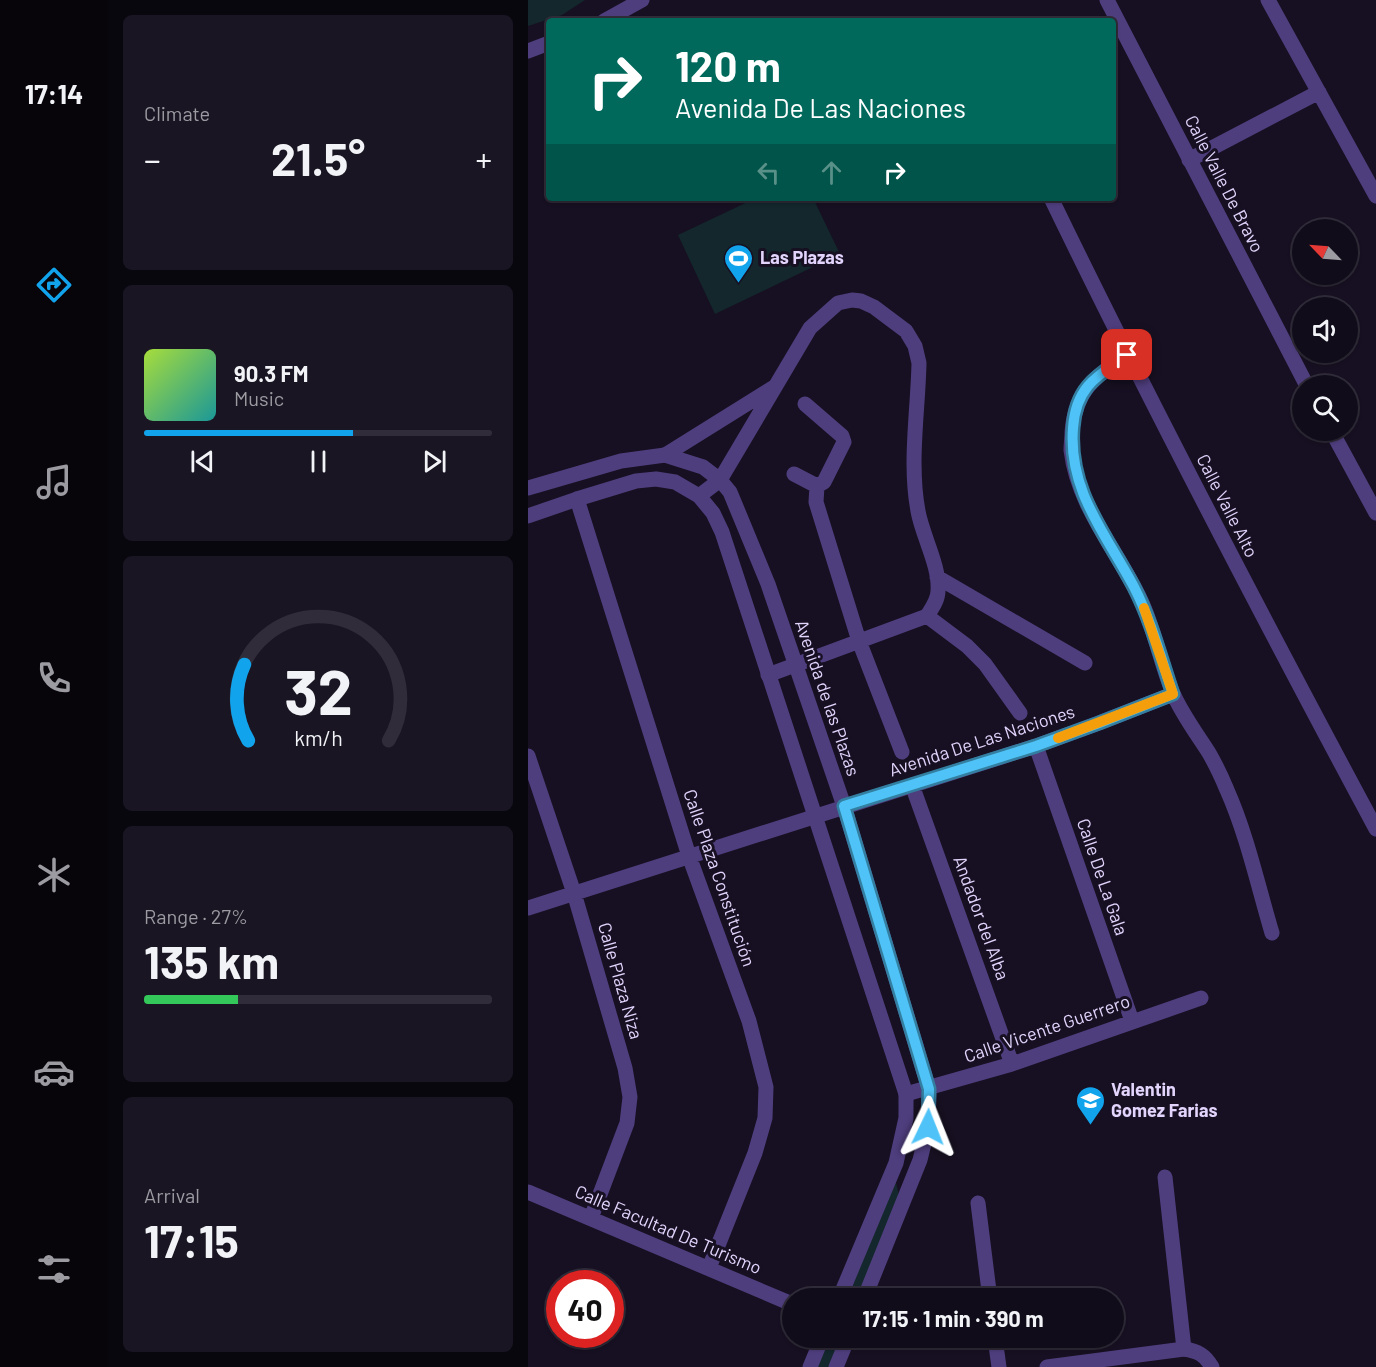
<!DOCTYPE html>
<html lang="en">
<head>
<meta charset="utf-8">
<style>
	:root { --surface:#110c1a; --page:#1a1523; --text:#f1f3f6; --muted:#9c9ba2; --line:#302c39; --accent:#11a3eb }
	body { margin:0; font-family:Barlow,sans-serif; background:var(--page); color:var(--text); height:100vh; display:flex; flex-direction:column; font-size:22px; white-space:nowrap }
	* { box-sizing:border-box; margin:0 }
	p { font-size:20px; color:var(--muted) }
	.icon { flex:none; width:33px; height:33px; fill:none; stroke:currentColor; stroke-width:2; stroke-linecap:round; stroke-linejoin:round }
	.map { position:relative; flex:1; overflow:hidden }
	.side { display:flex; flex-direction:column; gap:15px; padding:15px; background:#09070e; width:420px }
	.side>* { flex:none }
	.hud { position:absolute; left:18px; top:18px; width:570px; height:183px; border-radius:6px; box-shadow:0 2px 4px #0004,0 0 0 2px var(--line); background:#00695c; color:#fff; overflow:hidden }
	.needle { width:39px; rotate:295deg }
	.controls { position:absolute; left:764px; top:219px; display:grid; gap:12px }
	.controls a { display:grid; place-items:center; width:66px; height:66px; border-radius:50%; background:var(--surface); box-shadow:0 2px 4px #0004,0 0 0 2px var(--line); font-size:30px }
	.speed { position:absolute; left:18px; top:1270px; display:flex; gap:12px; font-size:30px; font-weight:700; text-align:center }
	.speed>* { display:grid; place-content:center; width:78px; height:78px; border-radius:50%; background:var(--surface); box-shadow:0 2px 4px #0004,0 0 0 2px var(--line); line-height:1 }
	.speed .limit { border:9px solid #d22; background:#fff; color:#111 }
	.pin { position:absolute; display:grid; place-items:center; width:51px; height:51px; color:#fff; margin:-26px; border-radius:12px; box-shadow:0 3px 9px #0006 }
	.me { position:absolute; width:66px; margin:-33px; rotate:2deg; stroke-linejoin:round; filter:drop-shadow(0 0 4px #0008) }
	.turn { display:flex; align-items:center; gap:21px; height:126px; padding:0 30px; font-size:27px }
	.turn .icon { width:78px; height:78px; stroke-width:2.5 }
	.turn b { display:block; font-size:42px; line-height:51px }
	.lanes { display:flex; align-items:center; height:57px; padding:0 30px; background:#0003; justify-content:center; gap:30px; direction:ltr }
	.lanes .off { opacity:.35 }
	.big { font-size:45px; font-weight:700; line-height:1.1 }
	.side .card { flex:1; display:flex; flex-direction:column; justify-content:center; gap:9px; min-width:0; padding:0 21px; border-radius:9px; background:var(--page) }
	.side .dial { align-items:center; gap:0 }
	.dial svg { height:156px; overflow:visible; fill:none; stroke:var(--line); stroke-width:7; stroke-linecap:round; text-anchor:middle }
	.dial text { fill:var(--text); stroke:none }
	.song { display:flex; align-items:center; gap:18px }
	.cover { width:72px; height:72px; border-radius:9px; background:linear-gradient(135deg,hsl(80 70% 55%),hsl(180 70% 35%)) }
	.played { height:6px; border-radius:3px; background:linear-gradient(90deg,var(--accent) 60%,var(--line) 60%) }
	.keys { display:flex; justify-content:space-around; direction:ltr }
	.heat { display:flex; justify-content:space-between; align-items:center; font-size:33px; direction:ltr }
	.charge { height:9px; border-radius:4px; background:linear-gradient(90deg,#34c759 27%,var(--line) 0) }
	.trip { position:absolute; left:254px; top:1288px; width:342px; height:60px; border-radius:30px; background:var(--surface); box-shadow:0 2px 4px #0004,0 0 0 2px var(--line); font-weight:700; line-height:60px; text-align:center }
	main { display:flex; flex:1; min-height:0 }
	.dock { display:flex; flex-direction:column; width:108px; justify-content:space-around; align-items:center; background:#07050a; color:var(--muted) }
	.dock .icon { width:42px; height:42px }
	.dock .active { color:var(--accent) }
	.dock b { font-size:27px; color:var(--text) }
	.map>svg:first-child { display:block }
</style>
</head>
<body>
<main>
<nav class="dock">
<b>17:14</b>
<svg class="icon active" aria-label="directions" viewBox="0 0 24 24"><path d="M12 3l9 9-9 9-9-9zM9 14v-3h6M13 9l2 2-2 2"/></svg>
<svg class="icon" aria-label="music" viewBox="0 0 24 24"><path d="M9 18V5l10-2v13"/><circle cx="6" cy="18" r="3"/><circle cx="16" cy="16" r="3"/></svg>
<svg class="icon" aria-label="phone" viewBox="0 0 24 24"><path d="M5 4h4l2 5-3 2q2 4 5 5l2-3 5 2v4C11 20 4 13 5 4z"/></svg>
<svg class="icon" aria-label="climate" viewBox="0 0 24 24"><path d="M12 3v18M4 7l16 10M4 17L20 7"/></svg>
<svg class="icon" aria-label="car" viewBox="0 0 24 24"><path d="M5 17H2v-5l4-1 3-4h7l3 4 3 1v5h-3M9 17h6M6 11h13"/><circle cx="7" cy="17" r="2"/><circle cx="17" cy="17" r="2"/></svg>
<svg class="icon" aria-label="filters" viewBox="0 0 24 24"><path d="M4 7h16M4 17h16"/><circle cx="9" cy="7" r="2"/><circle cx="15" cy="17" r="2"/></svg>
</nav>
<section class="side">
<div class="card"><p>Climate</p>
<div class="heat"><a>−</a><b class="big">21.5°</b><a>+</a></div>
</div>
<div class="card">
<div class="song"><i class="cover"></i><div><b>90.3 FM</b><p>Music</p></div></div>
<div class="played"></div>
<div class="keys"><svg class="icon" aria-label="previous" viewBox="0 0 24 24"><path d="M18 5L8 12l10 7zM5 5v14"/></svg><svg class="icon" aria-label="pause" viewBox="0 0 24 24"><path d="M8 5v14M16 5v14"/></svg><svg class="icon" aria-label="next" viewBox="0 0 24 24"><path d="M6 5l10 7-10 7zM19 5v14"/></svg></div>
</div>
<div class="card dial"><svg viewBox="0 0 100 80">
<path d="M14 69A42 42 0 1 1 86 69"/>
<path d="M14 69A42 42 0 0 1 12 30" stroke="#11a3eb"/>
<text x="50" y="56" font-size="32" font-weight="700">32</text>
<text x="50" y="72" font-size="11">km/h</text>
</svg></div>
<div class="card"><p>Range · 27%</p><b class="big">135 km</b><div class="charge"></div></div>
<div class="card"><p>Arrival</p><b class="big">17:15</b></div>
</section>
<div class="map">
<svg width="848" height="1367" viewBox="0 0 848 1367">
	<rect width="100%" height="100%" fill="#171022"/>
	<path fill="#13272c" d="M0,0h57l-23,15 -34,11z
		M228,198h57l27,56 -125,60 -37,-79z
		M367,1179l5,20 -35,100h-20z
		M301,1338h22l-10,29h-24z"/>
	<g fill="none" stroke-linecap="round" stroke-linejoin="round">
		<path stroke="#4f3e7e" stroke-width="15" d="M579,0l200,386
			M740,0l108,196
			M76,21l38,-21
			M0,51l21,-8
			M661,160l130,-68
			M523,198c103,213 213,422 325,631
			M599,355c-32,22 -52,35 -55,77 0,6 -1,12 -1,18 7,59 49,103 72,155 12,28 18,58 29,86 9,22 25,43 37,62 7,12 13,25 18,37 20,45 31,96 45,143
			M277,404l37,32 2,6 -20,40 -7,4 -1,16 43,139 43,111
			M803,430l45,83
			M137,455l109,-68
			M266,474l23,12
			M171,496l21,-16 90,-152 28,-25 14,-3 9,1 13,6 32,24 9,15 4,17c-1,48 -10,100 -1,148 4,24 22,55 20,80 0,9 -6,17 -11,25
			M49,499l112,357 60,165 17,66 -1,31 -10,35 -46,115
			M409,577l148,86
			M399,616l40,30 18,18 35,49
			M240,675l159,-59
			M508,746l96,275
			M0,756l46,137 51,175 5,29 -3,26 -36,95
			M384,785l100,279
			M0,908l508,-162 63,-23 74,-29
			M378,1094l106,-30 189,-66
			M637,1177l19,172
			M0,1192l264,112
			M450,1203l12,96
			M467,1338l4,29"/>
		<path stroke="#4f3e7e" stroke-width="15" d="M0,488l93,-27 44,-6 38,12 17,13 10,12 38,92 76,222 85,283 -1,38 -8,33 -56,139
			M0,516l49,-17 59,-18 20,-2 19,3 24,14 14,17 9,19 184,562v24l-10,45 -57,136
			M282,1367l12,-29
			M308,1367l12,-29
			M519,1367l137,-18c14,2 21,6 28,18"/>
	</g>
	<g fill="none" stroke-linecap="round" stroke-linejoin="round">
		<defs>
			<path id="route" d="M400,1127l1,-38 -85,-283 192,-60 63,-23 74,-29c-12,-36 -22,-74 -39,-107 -28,-53 -66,-96 -61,-159 1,-15 5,-30 15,-42 11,-13 26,-21 39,-31"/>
		</defs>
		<use href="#route" stroke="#337fa1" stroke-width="15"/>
		<use href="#route" stroke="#4fc3f7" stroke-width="10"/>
		<path stroke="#f59e0b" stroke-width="10" d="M530,738l115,-44 -29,-86"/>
	</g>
	<defs>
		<symbol id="stadium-pin" viewBox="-11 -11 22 30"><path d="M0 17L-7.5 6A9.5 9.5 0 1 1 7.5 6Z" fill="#11a3eb" stroke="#171022"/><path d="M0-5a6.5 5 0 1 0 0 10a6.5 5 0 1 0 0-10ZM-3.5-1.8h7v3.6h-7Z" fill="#fff"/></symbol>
		<symbol id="school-pin" viewBox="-11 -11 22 30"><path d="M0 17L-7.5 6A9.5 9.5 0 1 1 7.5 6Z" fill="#11a3eb" stroke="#171022"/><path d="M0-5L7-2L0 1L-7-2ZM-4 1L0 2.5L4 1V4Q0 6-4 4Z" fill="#fff"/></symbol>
	</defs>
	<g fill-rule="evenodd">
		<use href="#stadium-pin" x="194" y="242" width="33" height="45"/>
		<use href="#school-pin" x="546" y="1084" width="33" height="45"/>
	</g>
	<g text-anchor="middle" stroke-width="6" stroke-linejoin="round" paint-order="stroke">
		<g font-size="18" fill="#e2d4fc" stroke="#171022">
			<text transform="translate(696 184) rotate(63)" y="6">Calle Valle De Bravo</text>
			<text transform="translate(699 506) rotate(63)" y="6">Calle Valle Alto</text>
			<text transform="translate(299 698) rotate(71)" y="6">Avenida de las Plazas</text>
			<text transform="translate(454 741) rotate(-18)" y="6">Avenida De Las Naciones</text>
			<text transform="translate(574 877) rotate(71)" y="6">Calle De La Gala</text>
			<text transform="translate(191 878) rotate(71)" y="6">Calle Plaza Constitución</text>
			<text transform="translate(453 918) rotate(70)" y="6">Andador del Alba</text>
			<text transform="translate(92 981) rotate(74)" y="6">Calle Plaza Niza</text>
			<text transform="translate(519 1029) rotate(-19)" y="6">Calle Vicente Guerrero</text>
			<text transform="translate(140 1230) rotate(23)" y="6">Calle Facultad De Turismo</text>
		</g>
		<g font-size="18" font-weight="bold" fill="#e2d4fc" stroke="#171022" text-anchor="start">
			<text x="232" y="264">Las Plazas</text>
			<text x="583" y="1096">Valentin<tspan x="583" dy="21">Gomez Farias</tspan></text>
		</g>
	</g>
</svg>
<div class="controls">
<a><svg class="needle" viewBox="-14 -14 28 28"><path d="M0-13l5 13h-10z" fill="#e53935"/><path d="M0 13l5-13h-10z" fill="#9c9ba2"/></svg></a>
<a><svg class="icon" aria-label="sound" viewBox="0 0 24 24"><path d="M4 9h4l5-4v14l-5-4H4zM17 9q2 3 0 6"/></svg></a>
<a><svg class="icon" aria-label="search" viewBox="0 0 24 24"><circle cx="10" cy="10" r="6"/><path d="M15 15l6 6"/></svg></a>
</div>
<div class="speed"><div class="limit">40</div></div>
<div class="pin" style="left:599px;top:355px;background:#d93025"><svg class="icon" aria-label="arrive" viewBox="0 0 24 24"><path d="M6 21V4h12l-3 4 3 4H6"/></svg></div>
<svg class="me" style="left:400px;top:1127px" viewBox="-20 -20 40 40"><path d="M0-17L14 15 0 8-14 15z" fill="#4fc3f7" stroke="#fff" stroke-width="4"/></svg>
<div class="trip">17:15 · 1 min · 390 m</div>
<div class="hud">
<div class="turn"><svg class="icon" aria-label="right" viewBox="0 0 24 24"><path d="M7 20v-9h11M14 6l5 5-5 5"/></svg><div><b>120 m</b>Avenida De Las Naciones</div></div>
<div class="lanes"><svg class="icon off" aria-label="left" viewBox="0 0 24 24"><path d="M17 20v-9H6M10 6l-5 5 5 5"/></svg><svg class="icon off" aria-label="ahead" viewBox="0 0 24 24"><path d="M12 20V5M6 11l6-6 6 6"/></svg><svg class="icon" aria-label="right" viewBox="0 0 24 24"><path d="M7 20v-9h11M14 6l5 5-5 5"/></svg></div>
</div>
</div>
</main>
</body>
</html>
